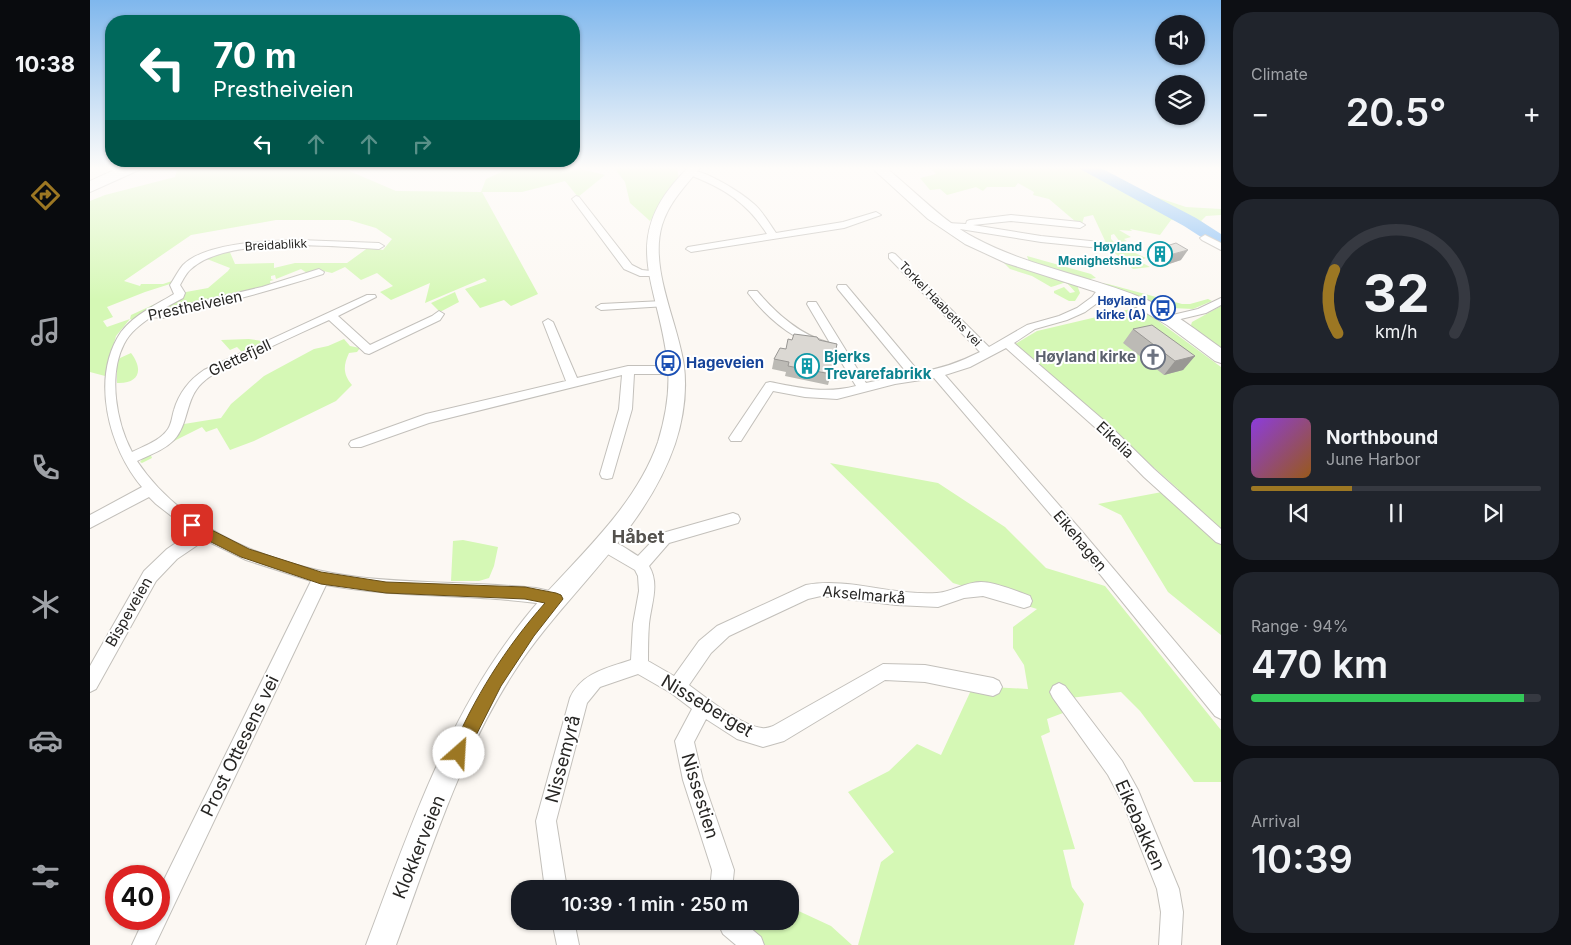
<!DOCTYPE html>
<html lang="en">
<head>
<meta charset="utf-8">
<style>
	:root { --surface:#171b24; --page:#20242c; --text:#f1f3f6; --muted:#9ea1a6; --line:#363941; --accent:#9c7723 }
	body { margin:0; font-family:Inter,sans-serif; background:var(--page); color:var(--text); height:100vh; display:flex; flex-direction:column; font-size:19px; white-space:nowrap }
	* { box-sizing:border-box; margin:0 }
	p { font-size:16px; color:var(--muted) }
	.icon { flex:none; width:28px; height:28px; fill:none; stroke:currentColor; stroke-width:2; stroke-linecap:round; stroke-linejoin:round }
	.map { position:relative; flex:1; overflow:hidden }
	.panel { display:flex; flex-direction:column; gap:12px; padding:12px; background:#0d0f14; width:350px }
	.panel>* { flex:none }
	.hud { position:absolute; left:15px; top:15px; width:475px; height:152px; border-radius:20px; box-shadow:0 1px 4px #0004; background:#00695c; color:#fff; overflow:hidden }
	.tools { position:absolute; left:1065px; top:15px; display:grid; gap:10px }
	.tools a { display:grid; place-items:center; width:50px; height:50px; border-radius:50%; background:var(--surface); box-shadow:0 1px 4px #0004; font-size:25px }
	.speed { position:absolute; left:15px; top:865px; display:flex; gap:10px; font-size:25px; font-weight:700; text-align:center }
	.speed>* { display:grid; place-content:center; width:65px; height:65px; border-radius:50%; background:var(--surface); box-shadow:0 1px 4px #0004; line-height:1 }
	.speed .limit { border:8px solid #d22; background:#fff; color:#111 }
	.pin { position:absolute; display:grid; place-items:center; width:42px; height:42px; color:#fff; margin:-21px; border-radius:10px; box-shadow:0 2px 8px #0006 }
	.me { position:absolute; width:55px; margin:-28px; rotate:26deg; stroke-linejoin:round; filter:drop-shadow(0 0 4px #0008) }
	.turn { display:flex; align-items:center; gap:18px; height:105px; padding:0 25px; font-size:22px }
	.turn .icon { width:65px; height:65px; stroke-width:2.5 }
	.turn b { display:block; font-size:35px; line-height:42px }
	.lanes { display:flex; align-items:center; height:48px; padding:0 25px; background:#0003; justify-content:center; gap:25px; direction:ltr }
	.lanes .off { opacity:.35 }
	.big { font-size:38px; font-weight:600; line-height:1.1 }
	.panel .tile { flex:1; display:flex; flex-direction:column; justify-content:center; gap:8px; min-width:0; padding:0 18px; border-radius:20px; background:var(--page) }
	.panel .dial { align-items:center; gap:0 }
	.dial svg { height:130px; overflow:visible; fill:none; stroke:var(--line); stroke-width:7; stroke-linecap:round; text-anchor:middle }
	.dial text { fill:var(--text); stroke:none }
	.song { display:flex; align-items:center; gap:15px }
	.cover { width:60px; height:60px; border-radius:8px; background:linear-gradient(135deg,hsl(270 70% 55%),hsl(30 70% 35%)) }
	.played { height:5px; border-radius:2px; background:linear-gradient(90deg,var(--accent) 35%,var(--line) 35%) }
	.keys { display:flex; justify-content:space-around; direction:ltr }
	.heat { display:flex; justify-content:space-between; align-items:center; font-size:28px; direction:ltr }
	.charge { height:8px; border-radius:4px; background:linear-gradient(90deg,#34c759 94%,var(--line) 0) }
	.trip { position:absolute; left:421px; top:880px; width:288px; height:50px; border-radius:20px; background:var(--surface); box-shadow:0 1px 4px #0004; font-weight:600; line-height:50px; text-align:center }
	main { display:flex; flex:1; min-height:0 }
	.tabs { display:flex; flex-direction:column; width:90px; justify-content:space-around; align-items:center; background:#090b0e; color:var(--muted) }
	.tabs .icon { width:35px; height:35px }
	.tabs .selected { color:var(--accent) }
	.tabs b { font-size:22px; color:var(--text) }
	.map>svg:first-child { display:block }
</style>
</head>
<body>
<main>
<nav class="tabs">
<b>10:38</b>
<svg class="icon selected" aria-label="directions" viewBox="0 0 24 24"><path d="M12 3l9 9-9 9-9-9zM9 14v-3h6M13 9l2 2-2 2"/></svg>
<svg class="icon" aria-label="music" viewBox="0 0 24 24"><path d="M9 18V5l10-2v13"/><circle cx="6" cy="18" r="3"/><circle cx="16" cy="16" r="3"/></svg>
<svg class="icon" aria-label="phone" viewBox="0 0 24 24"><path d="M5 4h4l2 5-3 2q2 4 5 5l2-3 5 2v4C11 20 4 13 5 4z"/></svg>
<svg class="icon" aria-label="climate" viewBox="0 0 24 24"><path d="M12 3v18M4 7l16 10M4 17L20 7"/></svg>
<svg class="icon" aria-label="car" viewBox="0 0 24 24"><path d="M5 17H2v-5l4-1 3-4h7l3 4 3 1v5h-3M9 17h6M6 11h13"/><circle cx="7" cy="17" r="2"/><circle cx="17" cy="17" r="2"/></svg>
<svg class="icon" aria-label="filters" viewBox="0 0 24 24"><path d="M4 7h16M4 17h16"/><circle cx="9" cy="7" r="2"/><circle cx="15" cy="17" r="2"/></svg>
</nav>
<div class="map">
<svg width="1131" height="945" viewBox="0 0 1131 945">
	<rect width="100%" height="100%" fill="#fcf8f3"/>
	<path fill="#d5f8b5" d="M250,167l56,24 85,1 5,-13 26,-12h62l31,8 -27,22 -13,-16 -43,11h-40l56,102 -27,12 -7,-6 -24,8 -15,-19 22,-8 -3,-3 -59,25 5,-20 -39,17 -11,-8 13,-6 -16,-13 -16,7 -16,-13 -13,6 -13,-3 -12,3 -6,-4 -25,10 -1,-4 -4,1v3l3,1 -4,1 1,5 -103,25 -3,-3 1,-2 18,-11 2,-3 22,-4 20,-17 2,-3 -23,-9 22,-9 6,14 39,-1v5l21,-5h52l22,-16 14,3 9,-11 -16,-11 -27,-8h-73l-85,15 -67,46 16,5 1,-2h22l9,-3 -2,3 -25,8 -38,15 6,10 -10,4 4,6 23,-8 1,-4 24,-11 3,1 -26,15 -2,-1 -14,17 -11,40 -15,-4v-171l15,-6 70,-18 2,-7z
		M528,167h59l2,12 -29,42 -20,-18 -5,-21 -10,-13z
		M840,167h161l47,24 48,16 35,2v6l-15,1 -5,5 20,15v9l-35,-24 -15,-1 -11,15 -30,-6 2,2 -13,-1 12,7 -7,2 3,2 -7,1 -6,-8 -3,1v4l5,5 30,14 -7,3 11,6 -17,2 -24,-21h7l-9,-3 -14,-30 -9,2 -2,7 -6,-2 -27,-23 -16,-4 1,-3 -16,-9 -3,4h-28l-4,4 -7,-4 -29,8 -7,-6 -10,1 -10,-12 16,-4z
		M937,256l64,18 5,4 -6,1 2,3 16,2 74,20h8l18,-5 4,2 -19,8 -21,-1v-3l-16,-5 -2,2 -125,-40z
		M911,260l76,25 3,8 -5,8h-6l-15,-8v-2l10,-4 6,6 5,-1c-11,-13 -8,-9 -24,-5l-19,-11 -22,-7z
		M365,292l4,10 -19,10 -9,-9z
		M1131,306v46l-28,-22 -2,-5 1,-3z
		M1049,307l82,60v268l-53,-43 -47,-77 -23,-11 80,-15 -163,-145 22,-13z
		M159,339l13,2v2l-20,9 -5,-5 -7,3 -9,-10z
		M254,339l6,7 10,2 -3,4 -8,1c-6,13 -6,21 3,32l-16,16 -82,40 -24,9 -13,-22 -11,4 -4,-5 -52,26 2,5 -10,5 -2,-1c11,-16 32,-22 44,-38l37,-6 10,-14 33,-28 50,-27 14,-3z
		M41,353c13,17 8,31 -14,30v-21l3,-4z
		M740,463l108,20 67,44 41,41 59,18 116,144v52h-27l-54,-71 -19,-19 -51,6 -9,-12 -11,8 10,4 3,15 -16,6 3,13 -9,4 34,113 -12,1 9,37 12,17 -10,41h-216l23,-83 13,-10 -46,-60 41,-21 28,-27 24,11 32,-69 55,3 -4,-24 -11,-17v-21l24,-18 -84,-26z
		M373,540l35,7 -4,19 -5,12 -10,3h-28l2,-40z
		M700,907l41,19 21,19h-91l-25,-24h54z"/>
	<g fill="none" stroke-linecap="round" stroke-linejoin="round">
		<path fill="#82bcf5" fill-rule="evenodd" d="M990,167h19l97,51 25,16v13l-6,-1 -31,-20 -102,-56z"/>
		<defs>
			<path id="street" d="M597,170c16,-2 55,23 67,34 9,8 15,19 22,29l67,-11 33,-10 5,3 -37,13 -153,24 -5,-3 2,-2 79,-13c-20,-32 -45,-47 -80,-60z
				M486,196l3,1 53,68 10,5 18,2v4h-20l-16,-7 -52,-70z
				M921,215l69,7 5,3 -5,3 -69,-7 -38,4 68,11 59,6 5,3 -5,3 -59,-6 -81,-13h-13l-5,-3 5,-3 19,1 1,-3 3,-1z
				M1115,235l16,8v7l-19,-10 -2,-2z
				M209,240l80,3 5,3 -5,3c-47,-3 -152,-13 -188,20 -5,4 -8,11 -11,16l5,8 -2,5 -24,13 103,-24 57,-18 5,3 -1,2c-53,17 -107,31 -161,44l-11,-1c-10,7 -21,15 -27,27 -16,31 -8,78 8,108 12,-6 28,-11 36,-23 4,-6 4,-13 6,-19 5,-17 15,-30 30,-40l163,-75h8l1,2 -38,19 32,29 62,-29 7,-5 5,3 -4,6 -71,34 -4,-1 -36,-33c-24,11 -49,22 -73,34 -18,8 -39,15 -54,29 -17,16 -13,41 -28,57 -10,10 -24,15 -37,21 47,71 140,106 221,116 59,7 119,5 178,11l27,6 2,5 -2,5 -6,2c-77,-13 -155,-7 -231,-21l-171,360h-23l12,-26h15v-29l152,-309 -65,-21 -41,-20 -28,19 -21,22 -60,108 -6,3v-26l54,-95 23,-22 25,-17 -36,-28 -7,-7 -59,31v-13l52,-28c-33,-39 -52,-109 -21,-155 14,-18 35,-27 53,-38l-4,-9c4,-6 8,-14 13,-20 23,-23 84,-24 116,-25z
				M802,253l3,1 94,93 38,-22 32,-9 18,-8 15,-11 7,-9h8l1,2 -8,11 -15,11 -18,8 -32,9 -21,14 94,81 46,45 67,60v15l-5,-2 -72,-65 -46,-47 -92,-82 -36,19 -25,8 134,153 142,168v23l-6,-3 -146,-180 -135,-158 -39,6 -58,15 -32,-2 -32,-6 -32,50h-10l-2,-3 2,-3 35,-52 4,-1c31,6 55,12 86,4l-21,-34c-36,-8 -65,-30 -87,-59l1,-2h8c20,23 43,44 73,52l-23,-39 1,-2h8l50,81 42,-9 -70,-85 -1,-2 1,-2h8l73,87c22,-3 41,-10 61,-20l-91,-94v-4z
				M1131,298v7l-15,8 -38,9 -5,-3 1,-2 34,-8z
				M573,301l5,3 -1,2 -66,4 -5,-3 5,-3z
				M458,319l5,3 24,56 51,-12h49l6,4 -6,4h-43l-2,35 -20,69 -5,1 -5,-1 -2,-4 19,-65 3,-34 -193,48 -68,24h-10l-2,-3 2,-3 75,-27 140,-33 -23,-59z
				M643,513l5,2 2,4 -2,4 -69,20 -20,23c11,18 2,38 0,58 -1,12 -1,25 -1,37l26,15 25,-35 18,-15 89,-41c42,-8 87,11 131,8 15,-1 28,-11 44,-11 13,0 36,9 49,14l2,5 -2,5 -6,2 -41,-12 -19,2 -26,9 -42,-2 -75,-9 -13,3 -79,37 -18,17 -22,32c16,12 53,41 73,43 3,1 8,-1 11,-2l110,-62 42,1 68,13 6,3 3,6 -3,6 -6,3 -68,-14 -40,-2 -101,61 -21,6 -26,-8 -31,-20 -12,23 9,38 31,90 -2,19h-22l2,-19 -29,-90 -8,-39 17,-32 -21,-16 -33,-19 -38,13 -13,16 -31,118 11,68h-22l-9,-68 34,-123c11,-25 37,-30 61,-38l2,-36 6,-33 -1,-15 -3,-6 -36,-21 -3,-4 3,-4c12,-5 29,9 39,15l21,-22z
				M969,683l6,3 57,75 16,29 41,99 4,23 -2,33h-22l2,-33 -4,-23 -34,-86 -15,-28 -55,-77 -3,-6 3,-6z
				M462,921h22l5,24h-22z
				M627,921h25l19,16 3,8h-28l-13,-11z"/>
			<path id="secondary" d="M599,167h12c-15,18 -32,35 -39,58 -13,44 16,97 22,141 3,25 -1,54 -9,78 -31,90 -111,150 -161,228 -54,83 -84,181 -118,273h-30c37,-98 72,-202 131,-289 13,-19 27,-38 43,-56 43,-48 96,-95 118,-158 7,-23 12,-49 10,-74 -7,-83 -54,-129 21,-201z"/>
			<path id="primary" d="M781,167h14c30,24 56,53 90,71 54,29 117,38 172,62 27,12 50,31 74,48v15l-6,-2 -48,-36 -31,-18 -43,-16 -87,-28 -41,-19 -37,-25z"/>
			<path id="highway" d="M31,167h20l-2,3 -49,22v-11z"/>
		</defs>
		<use href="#street" stroke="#c3c0bb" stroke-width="2"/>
		<use href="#secondary" stroke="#c3c0bb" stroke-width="2"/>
		<use href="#primary" stroke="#c3c0bb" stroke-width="2"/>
		<use href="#highway" stroke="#c3c0bb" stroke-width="2"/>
		<use href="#street" fill="#fff" fill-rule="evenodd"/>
		<use href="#secondary" fill="#fff" fill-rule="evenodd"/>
		<use href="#primary" fill="#fff" fill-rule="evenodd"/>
		<use href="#highway" fill="#fff" fill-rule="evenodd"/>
	</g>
	<path fill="#bcbab5" d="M1070,248l21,12 -15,5 -12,-7z
		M1043,329l62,27 -12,14 -19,5 -41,-32z
		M702,340l39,34 -3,11 -43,-9 1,-4 -14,-3 2,-10 12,-10z"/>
	<path fill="#999794" d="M1098,250l-7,10 -15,5 7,-11z
		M1105,356l-12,14 -19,5 11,-14z"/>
	<path fill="#dbd8d3" stroke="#999794" d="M1086,243l12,7 -15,4 -13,-6z
		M1062,325l43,31 -20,5 -42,-32z
		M704,334l23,3 2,3 18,4 -6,30 -43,-8 1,-4 -15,-3 6,-11 6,1 2,-10 4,1z"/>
	<linearGradient id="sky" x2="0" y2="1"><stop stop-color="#7fb7ed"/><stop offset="0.56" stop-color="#fefcfa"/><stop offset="1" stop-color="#fefcfa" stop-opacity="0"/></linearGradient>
	<rect width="1131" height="300" fill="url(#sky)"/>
	<path fill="#9c7723" stroke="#654d17" d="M102,520l57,29 72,23 65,10 139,5 31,6 5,2 2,4 -29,37 -33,50 -37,73 -5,2 -6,-2 -2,-6c22,-54 55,-106 94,-150l-20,-4 -139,-6 -65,-9 -80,-27 -42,-21 -13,-11 2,-3z"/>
	<defs>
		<symbol id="building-ring" viewBox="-11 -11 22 22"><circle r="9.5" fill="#fff" stroke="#0f9aa8" stroke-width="1.5"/><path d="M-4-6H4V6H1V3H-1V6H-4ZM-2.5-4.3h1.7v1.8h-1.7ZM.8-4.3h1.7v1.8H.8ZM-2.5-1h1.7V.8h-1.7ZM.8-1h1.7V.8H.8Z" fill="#0f9aa8"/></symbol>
		<symbol id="bus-ring" viewBox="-11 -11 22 22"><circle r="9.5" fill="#fff" stroke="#1a4fb4" stroke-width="1.5"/><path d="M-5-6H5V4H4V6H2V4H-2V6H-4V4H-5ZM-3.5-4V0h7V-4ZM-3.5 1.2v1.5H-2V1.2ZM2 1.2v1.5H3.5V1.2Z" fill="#1a4fb4"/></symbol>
		<symbol id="church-ring" viewBox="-11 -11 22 22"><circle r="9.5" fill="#fff" stroke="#6b7280" stroke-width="1.5"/><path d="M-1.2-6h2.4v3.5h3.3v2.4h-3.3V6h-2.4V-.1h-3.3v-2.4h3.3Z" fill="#6b7280"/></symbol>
	</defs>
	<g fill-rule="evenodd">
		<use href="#building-ring" x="1056" y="240" width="28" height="28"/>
		<use href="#bus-ring" x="1059" y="294" width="28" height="28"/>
		<use href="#church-ring" x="1049" y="343" width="28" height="28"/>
		<use href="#bus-ring" x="564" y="349" width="28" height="28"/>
		<use href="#building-ring" x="703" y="352" width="28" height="28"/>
	</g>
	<g text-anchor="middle" stroke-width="4" stroke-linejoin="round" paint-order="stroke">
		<g font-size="12" fill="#272624" stroke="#fff">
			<text transform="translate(186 245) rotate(-3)" y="4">Breidablikk</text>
			<text transform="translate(850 304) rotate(46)" y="4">Torkel Haabeths vei</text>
		</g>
		<g font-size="12" font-weight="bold" fill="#0d838f" stroke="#fff" text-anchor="end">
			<text x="1052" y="251">Høyland<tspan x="1052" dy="14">Menighetshus</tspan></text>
		</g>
		<g font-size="12" font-weight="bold" fill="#164399" stroke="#fff" text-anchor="end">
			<text x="1056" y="305">Høyland<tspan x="1056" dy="14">kirke (A)</tspan></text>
		</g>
		<g font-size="15" fill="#272624" stroke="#fff">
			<text transform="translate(105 306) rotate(-12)" y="5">Prestheiveien</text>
			<text transform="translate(150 358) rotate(-25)" y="5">Glettefjell</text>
			<text transform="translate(1025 440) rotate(44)" y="5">Eikelia</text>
			<text transform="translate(990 541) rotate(50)" y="5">Eikehagen</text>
			<text transform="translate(774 595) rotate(5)" y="5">Akselmarkå</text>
			<text transform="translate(39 612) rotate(-60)" y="5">Bispeveien</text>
		</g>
		<g font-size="15" font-weight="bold" fill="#0d838f" stroke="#fff" text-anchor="start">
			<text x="734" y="362">Bjerks<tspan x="734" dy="17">Trevarefabrikk</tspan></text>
		</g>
		<g font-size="15" font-weight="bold" fill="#5b616d" stroke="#fff" text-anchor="end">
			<text x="1046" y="362">Høyland kirke</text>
		</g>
		<g font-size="15" font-weight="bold" fill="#164399" stroke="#fff" text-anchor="start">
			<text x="596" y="368">Hageveien</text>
		</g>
		<g font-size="18" font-weight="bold" fill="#54514d" stroke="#fff">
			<text x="548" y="543">Håbet</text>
		</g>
		<g font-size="18" fill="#272624" stroke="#fff">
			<text transform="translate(617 706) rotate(31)" y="6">Nisseberget</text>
			<text transform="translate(150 746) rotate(-64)" y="6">Prost Ottesens vei</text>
			<text transform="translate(473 759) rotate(-75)" y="6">Nissemyrå</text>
			<text transform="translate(610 796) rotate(73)" y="6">Nissestien</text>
			<text transform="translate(1050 825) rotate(66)" y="6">Eikebakken</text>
			<text transform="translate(329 847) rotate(-68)" y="6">Klokkerveien</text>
		</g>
	</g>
</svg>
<div class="tools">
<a><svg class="icon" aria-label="sound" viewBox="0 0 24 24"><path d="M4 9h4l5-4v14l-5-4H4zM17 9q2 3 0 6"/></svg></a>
<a><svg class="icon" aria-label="layers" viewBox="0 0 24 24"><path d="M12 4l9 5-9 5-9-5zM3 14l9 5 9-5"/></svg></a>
</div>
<div class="speed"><div class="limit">40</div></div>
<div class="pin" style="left:102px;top:525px;background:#d93025"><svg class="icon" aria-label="arrive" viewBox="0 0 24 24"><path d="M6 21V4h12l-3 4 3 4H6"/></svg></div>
<svg class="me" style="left:369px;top:753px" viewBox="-20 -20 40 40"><circle r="19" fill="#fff"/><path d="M0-13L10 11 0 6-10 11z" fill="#9c7723"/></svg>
<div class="trip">10:39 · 1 min · 250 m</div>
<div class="hud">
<div class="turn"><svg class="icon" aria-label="left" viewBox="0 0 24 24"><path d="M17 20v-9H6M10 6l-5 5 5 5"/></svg><div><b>70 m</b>Prestheiveien</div></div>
<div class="lanes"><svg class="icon" aria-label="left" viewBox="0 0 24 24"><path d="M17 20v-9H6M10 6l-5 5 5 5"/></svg><svg class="icon off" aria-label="ahead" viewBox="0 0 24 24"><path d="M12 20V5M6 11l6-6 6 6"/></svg><svg class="icon off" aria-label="ahead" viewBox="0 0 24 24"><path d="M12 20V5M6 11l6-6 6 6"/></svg><svg class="icon off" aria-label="right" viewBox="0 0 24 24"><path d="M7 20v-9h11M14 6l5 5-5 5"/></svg></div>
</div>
</div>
<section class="panel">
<div class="tile"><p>Climate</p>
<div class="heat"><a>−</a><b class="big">20.5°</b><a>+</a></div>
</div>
<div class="tile dial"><svg viewBox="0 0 100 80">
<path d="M14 69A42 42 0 1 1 86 69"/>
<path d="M14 69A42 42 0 0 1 12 30" stroke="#9c7723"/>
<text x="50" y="56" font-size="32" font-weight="700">32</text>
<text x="50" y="72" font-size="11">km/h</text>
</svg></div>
<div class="tile">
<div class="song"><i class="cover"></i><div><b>Northbound</b><p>June Harbor</p></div></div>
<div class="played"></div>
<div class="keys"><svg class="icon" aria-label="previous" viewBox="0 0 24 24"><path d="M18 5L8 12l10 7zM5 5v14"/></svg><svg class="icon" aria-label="pause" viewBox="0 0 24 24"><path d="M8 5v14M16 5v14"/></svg><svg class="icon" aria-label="next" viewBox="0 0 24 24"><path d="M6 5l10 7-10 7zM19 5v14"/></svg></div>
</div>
<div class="tile"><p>Range · 94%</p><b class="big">470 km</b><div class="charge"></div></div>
<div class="tile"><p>Arrival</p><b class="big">10:39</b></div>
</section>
</main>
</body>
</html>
